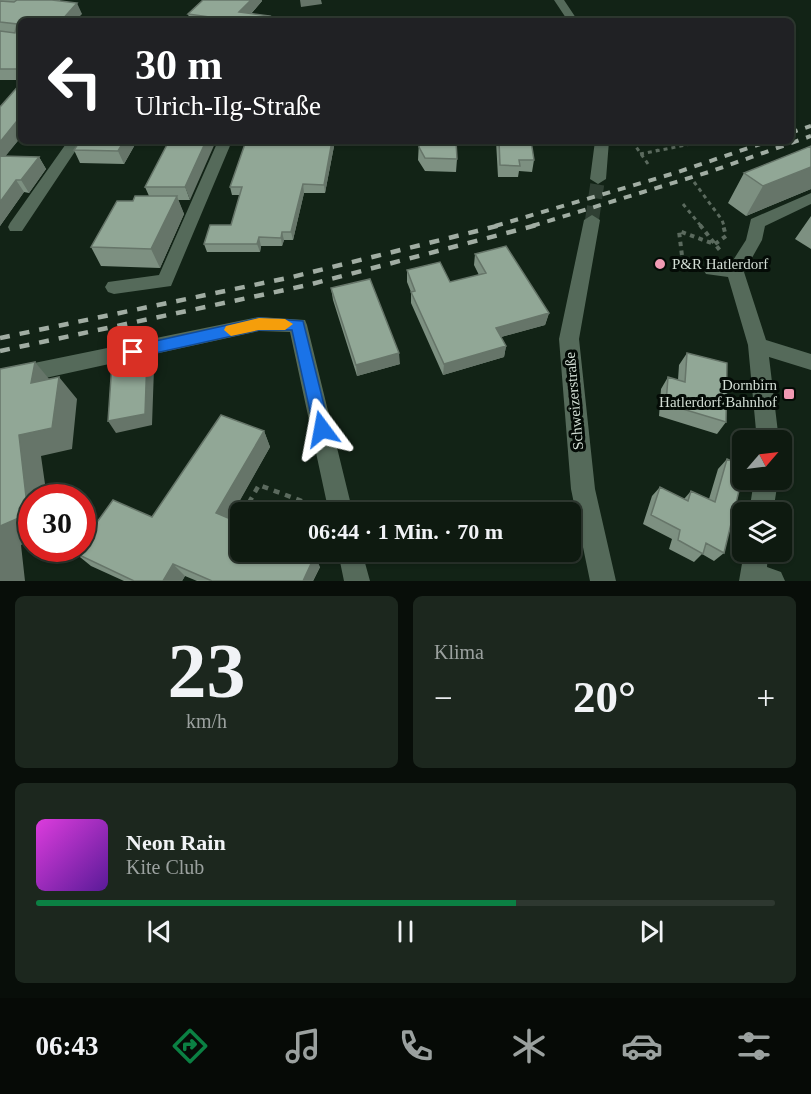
<!DOCTYPE html>
<html lang="de">
<head>
<meta charset="utf-8">
<style>
	:root { --surface:#0e1a10; --page:#1c271e; --text:#f1f3f6; --muted:#9ba19f; --line:#2e3830; --accent:#0b8043 }
	body { margin:0; font-family:Georgia,serif; background:var(--page); color:var(--text); height:100vh; display:flex; flex-direction:column; font-size:22px; white-space:nowrap }
	* { box-sizing:border-box; margin:0 }
	p { font-size:20px; color:var(--muted) }
	.icon { flex:none; width:33px; height:33px; fill:none; stroke:currentColor; stroke-width:2; stroke-linecap:round; stroke-linejoin:round }
	.map { position:relative; height:581px; overflow:hidden }
	.side { display:flex; flex-direction:column; gap:15px; padding:15px; background:#080e09; flex:1 }
	.side>* { flex:none }
	.top-card { position:absolute; left:18px; top:18px; width:776px; height:126px; border-radius:9px; box-shadow:0 2px 4px #0004,0 0 0 2px var(--line); background:#202124; color:#fff; overflow:hidden }
	.needle { width:39px; rotate:62deg }
	.buttons { position:absolute; left:732px; top:430px; display:grid; gap:12px }
	.buttons a { display:grid; place-items:center; width:60px; height:60px; border-radius:9px; background:var(--surface); box-shadow:0 2px 4px #0004,0 0 0 2px var(--line); font-size:30px }
	.speed { position:absolute; left:18px; top:484px; display:flex; gap:12px; font-size:30px; font-weight:700; text-align:center }
	.speed>* { display:grid; place-content:center; width:78px; height:78px; border-radius:50%; background:var(--surface); box-shadow:0 2px 4px #0004,0 0 0 2px var(--line); line-height:1 }
	.speed .limit { border:9px solid #d22; background:#fff; color:#111 }
	.pin { position:absolute; display:grid; place-items:center; width:51px; height:51px; color:#fff; margin:-26px; border-radius:12px; box-shadow:0 3px 9px #0006 }
	.me { position:absolute; width:66px; margin:-33px; rotate:347deg; stroke-linejoin:round; filter:drop-shadow(0 0 4px #0008) }
	.turn { display:flex; align-items:center; gap:21px; height:126px; padding:0 18px; font-size:27px }
	.turn .icon { width:78px; height:78px; stroke-width:2.5 }
	.turn b { display:block; font-size:42px; line-height:51px }
	.big { font-size:45px; font-weight:600; line-height:1.1 }
	.side .card { flex:1; display:flex; flex-direction:column; justify-content:center; gap:9px; min-width:0; padding:0 21px; border-radius:9px; background:var(--page) }
	.side .dial { align-items:center; gap:0 }
	.dial b { font-size:78px; line-height:1 }
	.song { display:flex; align-items:center; gap:18px }
	.cover { width:72px; height:72px; border-radius:9px; background:linear-gradient(135deg,hsl(300 70% 55%),hsl(270 70% 35%)) }
	.played { height:6px; border-radius:3px; background:linear-gradient(90deg,var(--accent) 65%,var(--line) 65%) }
	.keys { display:flex; justify-content:space-around; direction:ltr }
	.heat { display:flex; justify-content:space-between; align-items:center; font-size:33px; direction:ltr }
	.side .tiles { flex:1; display:grid; gap:15px; grid-template-columns:1fr 1fr }
	.card:last-child { grid-column:span 2 }
	.trip { position:absolute; left:230px; top:502px; width:351px; height:60px; border-radius:9px; background:var(--surface); box-shadow:0 2px 4px #0004,0 0 0 2px var(--line); font-weight:600; line-height:60px; text-align:center }
	.dock { display:flex; height:96px; justify-content:space-around; align-items:center; background:#060a06; color:var(--muted) }
	.dock .icon { width:42px; height:42px }
	.dock .on { color:var(--accent) }
	.dock b { font-size:27px; color:var(--text) }
	.map>svg:first-child { display:block }
</style>
</head>
<body>
<div class="map">
<svg width="811" height="581" viewBox="0 0 811 581">
	<rect width="100%" height="100%" fill="#122316"/>
	<g fill="none" stroke-linecap="round" stroke-linejoin="round">
		<path stroke="#2f3f33" stroke-width="14" stroke-dasharray="14 8" stroke-linecap="butt" d="M592,220l6,-41"/>
		<path stroke="#5b6a5e" stroke-width="3" stroke-dasharray="4 4" stroke-linecap="butt" d="M632,141l16,23
			M655,141l2,9
			M640,154l67,-13
			M694,182l28,38 2,6
			M683,204l18,22"/>
		<path stroke="#5b6a5e" stroke-width="4" stroke-dasharray="4.5 4.5" stroke-linecap="butt" d="M700,225l22,28
			M715,244l11,-8 -3,-11
			M683,264l-4,-33 35,13"/>
		<path stroke="#5b6a5e" stroke-width="4.5" stroke-dasharray="6 6" stroke-linecap="butt" d="M243,513l16,-28 56,21
			M236,526l4,-8"/>
		<path fill="#556a5a" fill-rule="evenodd" d="M554,0h10l14,21h-10z
			M68,141h14l-60,90h-12l-2,-4 2,-4z
			M218,141h14l-61,145 -57,8 -6,-2 -3,-5 3,-5 51,-7z
			M595,141h14l-3,38 -8,5 -8,-5z
			M811,193v11l-46,22 -3,14 -18,32 22,68 45,14v16l-42,-13 10,84h-22l-9,-96 -20,-68 -22,-3 -3,-5 3,-5 24,1 16,-25 5,-21z
			M592,215l8,5 -21,119 16,150 21,92h-26l-19,-92 -12,-150 25,-119z
			M259,317l46,3 2,5 46,188h-24l-39,-181 -31,-1 -259,57v-18z
			M754,480h24l-5,33h-24z
			M338,552h24l8,29h-26z
			M744,552h24l-1,15 14,5 4,9h-46z"/>
		<path stroke="#a1ada3" stroke-width="4" stroke-dasharray="8 8" stroke-linecap="butt" d="M790,133l21,-7
			M495,226l180,-53 94,-32
			M532,226l180,-55 99,-35"/>
		<path stroke="#a1ada3" stroke-width="4.5" stroke-dasharray="10 10" stroke-linecap="butt" d="M0,338l292,-61 209,-52
			M0,351l308,-66 229,-60"/>
	</g>
	<path fill="#7d9081" d="M0,0h60v1l22,13 -61,7v59h-21z
		M203,0h59v1l-11,13 19,2 1,5h-81l-2,-7z
		M21,83v54l-16,19 34,1 7,12 -17,24 -5,-1 -24,34v-119z
		M80,141h57l-13,23 -44,-1 -6,-13z
		M169,141l21,59h-12l6,14 -24,54 -59,-2 -10,-19 42,-46 16,-5 -4,-9z
		M335,141l-10,52h-21l-11,47h-9l-2,6h-21l-1,6h-53l-3,-8 27,-19 9,-30h-8l-2,-8z
		M419,141l38,18 -1,13 -31,-1 -7,-11z
		M496,141h35l3,19 -2,12 -13,-1 -1,6h-20z
		M811,146v43l-65,27 -18,-13 16,-30z
		M811,216v33l-16,-10z
		M475,254l74,59 -4,12 -44,12 5,9 -2,11 -61,18 -32,-72v-11l-4,-10v-12l43,12 29,-7 -5,-10z
		M331,288l69,76 -43,12 -24,-76z
		M687,353l39,69 -9,12 -58,-18 2,-27 7,-12 10,3 1,-15z
		M264,431l6,16 -41,72 91,48 -7,14h-116l-12,-5 -3,5h-58l-33,-15 -16,-13 77,-36z
		M727,459l-3,94 -10,8 -12,-7 -8,8 -25,-13 3,-10 -29,-15 9,-28 8,-9 24,12 7,-8 18,8 9,-30z"/>
	<path fill="#667569" d="M251,0h11v1l-18,20 -5,-9z
		M300,0h21l1,4 -21,3z
		M77,3l5,11 -7,7h-14z
		M270,16l1,5h-5z
		M21,65v11l-4,-7z
		M21,116v21l-21,26v-21z
		M124,141h13l-13,23 -6,-13z
		M206,141h10l-26,59 -5,-13z
		M332,141h3l-10,52 -1,-8z
		M39,157l7,12 -17,24 -8,-13z
		M811,167v22l-65,27 17,-30z
		M16,180l8,12 -24,34v-24z
		M303,184l1,9 -11,47 -2,-8z
		M177,196l7,18 -24,54 -9,-19z
		M282,232l2,8 -2,6 -1,-8z
		M259,237l2,9 -1,6 -3,-8z
		M549,313l-4,12 -51,14 2,-11z
		M506,346l-2,11 -61,18 1,-11z
		M399,353l1,11 -43,12 -1,-11z
		M147,356l7,12 -2,57 -36,8 -8,-12z
		M35,362l19,23 -23,-2z
		M59,377l18,22 -5,50 -31,7 6,42h-15v42l-11,5 4,36h-25v-55l19,-91z
		M264,431l6,16 -45,80 -9,-14z
		M315,555l5,12 -7,14h-10z
		M173,564l12,12 -3,5h-19z"/>
	<path fill="#91a796" stroke="#667569" stroke-width="1.5" d="M17,0h35l25,3 -16,18h-40v44l-4,4h-17v-38l15,2 2,-9 -17,-2v-21l14,1z
		M203,0h48l-12,12 31,4 -4,5h-59l3,-4 -22,-3z
		M21,83v33l-21,26v-35z
		M80,141h44l-6,10 -44,-1z
		M169,141h37l-21,46h-40z
		M246,141h86l-8,44 -21,-1 -12,48h-9l-1,6 -22,-1 -2,7h-53l6,-19h21l11,-38h-12z
		M419,141h37l1,18 -32,-1 -6,-11z
		M499,141h32l3,19h-15l1,6 -20,-1z
		M811,146v21l-48,19 -19,-13z
		M0,156l39,1 -18,23h-5l-16,22z
		M135,196h42l-26,53 -60,-2 26,-46h16z
		M506,246l43,67 -53,15 10,18 -62,18 -33,-72 4,-1 -8,-21 33,-8 10,20 36,-9 -11,-19z
		M370,279l29,74 -43,12 -25,-77z
		M687,353l40,10 -1,59 -60,-18 2,-27 17,5z
		M147,356l-2,58 -37,7 4,-58z
		M35,362l-4,21 28,-6 -7,51 -33,7 9,79 -28,12v-157z
		M221,415l43,16 -48,82 24,10v29h69l6,3 -12,26h-91l-39,-17 -10,17h-29l-59,-28 3,-4h4v-6l31,-43 39,17z
		M727,459l15,7v12l-18,75 -18,-10 -3,11 -25,-14 2,-10 -29,-15 9,-28 28,14 3,-10 24,11z"/>
	<path fill="#1a73e8" stroke="#114b97" stroke-width="1.5" d="M259,318l44,3 27,108 -2,6 -6,2 -6,-2 -2,-6 -22,-99h-33l-126,28 -7,-6 7,-6z"/>
	<path fill="#f59e0b" d="M259,318l26,1 8,5 -8,6h-26l-28,6 -7,-6 2,-4z"/>
	<g fill="#f19ab3" stroke="#040b06" stroke-width="2">
		<circle cx="660" cy="264" r="6"/>
		<rect x="783" y="388" width="12" height="12" rx="3"/>
	</g>
	<g text-anchor="middle" stroke-width="6" stroke-linejoin="round" paint-order="stroke">
		<g font-size="15" fill="#d3ded5" stroke="#040b06" text-anchor="start">
			<text x="672" y="269">P&amp;R Hatlerdorf</text>
			<text x="777" y="390" text-anchor="end">Dornbirn<tspan x="777" dy="17">Hatlerdorf Bahnhof</tspan></text>
		</g>
		<g font-size="15" fill="#d3ded5" stroke="#040b06">
			<text transform="translate(574 401) rotate(-95)" y="5">Schweizerstraße</text>
		</g>
	</g>
</svg>
<div class="buttons">
<a><svg class="needle" viewBox="-14 -14 28 28"><path d="M0-13l5 13h-10z" fill="#e53935"/><path d="M0 13l5-13h-10z" fill="#9ba19f"/></svg></a>
<a><svg class="icon" aria-label="layers" viewBox="0 0 24 24"><path d="M12 4l9 5-9 5-9-5zM3 14l9 5 9-5"/></svg></a>
</div>
<div class="speed"><div class="limit">30</div></div>
<div class="pin" style="left:133px;top:352px;background:#d93025"><svg class="icon" aria-label="arrive" viewBox="0 0 24 24"><path d="M6 21V4h12l-3 4 3 4H6"/></svg></div>
<svg class="me" style="left:322px;top:429px" viewBox="-20 -20 40 40"><path d="M0-17L14 15 0 8-14 15z" fill="#1a73e8" stroke="#fff" stroke-width="4"/></svg>
<div class="trip">06:44 · 1 Min. · 70 m</div>
<div class="top-card">
<div class="turn"><svg class="icon" aria-label="left" viewBox="0 0 24 24"><path d="M17 20v-9H6M10 6l-5 5 5 5"/></svg><div><b>30 m</b>Ulrich-Ilg-Straße</div></div>
</div>
</div>
<section class="side">
<div class="tiles">
<div class="card dial"><b>23</b><p>km/h</p></div>
<div class="card"><p>Klima</p>
<div class="heat"><a>−</a><b class="big">20°</b><a>+</a></div>
</div>
<div class="card">
<div class="song"><i class="cover"></i><div><b>Neon Rain</b><p>Kite Club</p></div></div>
<div class="played"></div>
<div class="keys"><svg class="icon" aria-label="previous" viewBox="0 0 24 24"><path d="M18 5L8 12l10 7zM5 5v14"/></svg><svg class="icon" aria-label="pause" viewBox="0 0 24 24"><path d="M8 5v14M16 5v14"/></svg><svg class="icon" aria-label="next" viewBox="0 0 24 24"><path d="M6 5l10 7-10 7zM19 5v14"/></svg></div>
</div>
</div>
</section>
<nav class="dock">
<b>06:43</b>
<svg class="icon on" aria-label="directions" viewBox="0 0 24 24"><path d="M12 3l9 9-9 9-9-9zM9 14v-3h6M13 9l2 2-2 2"/></svg>
<svg class="icon" aria-label="music" viewBox="0 0 24 24"><path d="M9 18V5l10-2v13"/><circle cx="6" cy="18" r="3"/><circle cx="16" cy="16" r="3"/></svg>
<svg class="icon" aria-label="phone" viewBox="0 0 24 24"><path d="M5 4h4l2 5-3 2q2 4 5 5l2-3 5 2v4C11 20 4 13 5 4z"/></svg>
<svg class="icon" aria-label="climate" viewBox="0 0 24 24"><path d="M12 3v18M4 7l16 10M4 17L20 7"/></svg>
<svg class="icon" aria-label="car" viewBox="0 0 24 24"><path d="M5 17H2v-5l4-1 3-4h7l3 4 3 1v5h-3M9 17h6M6 11h13"/><circle cx="7" cy="17" r="2"/><circle cx="17" cy="17" r="2"/></svg>
<svg class="icon" aria-label="filters" viewBox="0 0 24 24"><path d="M4 7h16M4 17h16"/><circle cx="9" cy="7" r="2"/><circle cx="15" cy="17" r="2"/></svg>
</nav>
</body>
</html>
